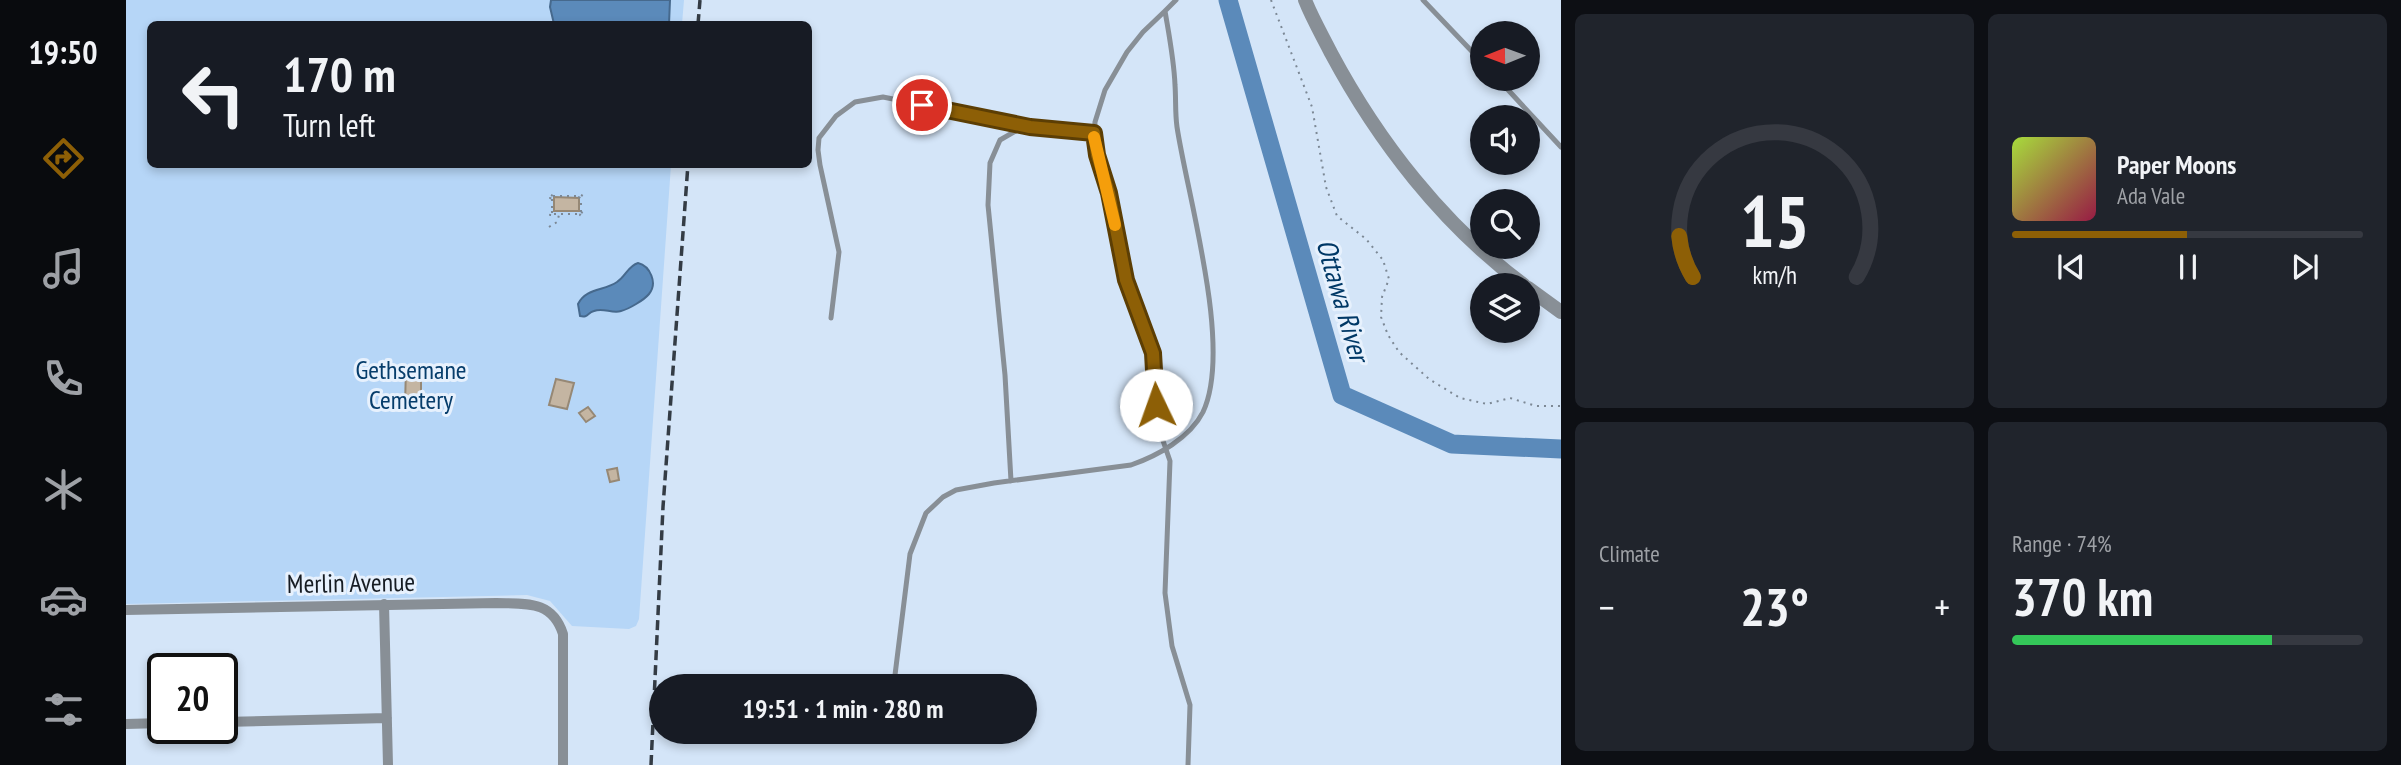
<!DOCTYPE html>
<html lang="en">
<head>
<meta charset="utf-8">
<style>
	:root { --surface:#171b24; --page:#20242c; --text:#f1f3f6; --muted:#9ea1a6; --line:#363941; --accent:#8d5f06 }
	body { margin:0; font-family:"PT Sans Narrow",sans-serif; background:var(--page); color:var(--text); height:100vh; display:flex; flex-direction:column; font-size:26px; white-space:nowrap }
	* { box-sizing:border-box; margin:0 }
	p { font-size:23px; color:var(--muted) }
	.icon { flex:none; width:38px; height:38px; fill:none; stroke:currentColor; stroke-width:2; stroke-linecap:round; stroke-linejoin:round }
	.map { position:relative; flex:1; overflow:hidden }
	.side { display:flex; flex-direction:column; gap:14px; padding:14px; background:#0d0f14; width:840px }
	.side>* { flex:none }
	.top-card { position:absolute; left:21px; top:21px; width:665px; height:147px; border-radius:10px; box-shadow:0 4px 10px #0003; background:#171b24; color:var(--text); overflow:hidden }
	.needle { width:46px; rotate:269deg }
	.fabs { position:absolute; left:1344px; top:21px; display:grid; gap:14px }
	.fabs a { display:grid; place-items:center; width:70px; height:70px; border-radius:50%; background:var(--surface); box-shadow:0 4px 10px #0003; font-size:35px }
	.speed { position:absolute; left:21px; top:653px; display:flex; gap:14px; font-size:35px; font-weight:700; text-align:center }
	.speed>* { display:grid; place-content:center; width:91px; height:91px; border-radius:50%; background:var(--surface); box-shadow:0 4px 10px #0003; line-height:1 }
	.speed .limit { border:4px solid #111; border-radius:10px; background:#fff; color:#111 }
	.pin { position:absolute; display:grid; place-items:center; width:60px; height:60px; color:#fff; margin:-30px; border:4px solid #fff; border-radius:50%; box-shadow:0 2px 7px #0007 }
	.me { position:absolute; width:77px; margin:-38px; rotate:357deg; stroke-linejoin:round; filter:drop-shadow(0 0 5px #0008) }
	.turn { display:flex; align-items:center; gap:24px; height:147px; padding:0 21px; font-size:32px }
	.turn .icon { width:91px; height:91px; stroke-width:2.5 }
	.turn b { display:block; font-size:49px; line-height:60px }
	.big { font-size:52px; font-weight:700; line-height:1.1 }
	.side .tile { flex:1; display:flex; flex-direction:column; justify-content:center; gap:10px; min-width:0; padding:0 24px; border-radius:10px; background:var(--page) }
	.side .dial { align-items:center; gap:0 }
	.dial svg { height:182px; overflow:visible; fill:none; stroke:var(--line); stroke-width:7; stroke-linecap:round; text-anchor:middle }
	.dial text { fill:var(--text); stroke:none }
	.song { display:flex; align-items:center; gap:21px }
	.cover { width:84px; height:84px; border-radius:10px; background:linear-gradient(135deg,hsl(80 70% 55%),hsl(340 70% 35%)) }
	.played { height:7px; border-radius:4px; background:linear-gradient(90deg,var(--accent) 50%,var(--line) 50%) }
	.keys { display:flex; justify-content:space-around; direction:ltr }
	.heat { display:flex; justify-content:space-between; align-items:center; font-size:38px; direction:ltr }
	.charge { height:10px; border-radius:5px; background:linear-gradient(90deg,#34c759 74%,var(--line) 0) }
	.side .tiles { flex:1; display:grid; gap:14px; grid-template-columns:repeat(2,1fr) }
	.trip { position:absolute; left:523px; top:674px; width:388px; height:70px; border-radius:35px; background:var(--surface); box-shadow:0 4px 10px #0003; font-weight:700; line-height:70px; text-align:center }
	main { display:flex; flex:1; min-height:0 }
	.tab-bar { display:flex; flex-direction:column; width:126px; justify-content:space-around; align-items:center; background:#090b0e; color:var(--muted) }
	.tab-bar .icon { width:49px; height:49px }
	.tab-bar .selected { color:var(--accent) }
	.tab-bar b { font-size:32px; color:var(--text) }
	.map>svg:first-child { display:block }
</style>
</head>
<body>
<main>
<nav class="tab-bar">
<b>19:50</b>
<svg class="icon selected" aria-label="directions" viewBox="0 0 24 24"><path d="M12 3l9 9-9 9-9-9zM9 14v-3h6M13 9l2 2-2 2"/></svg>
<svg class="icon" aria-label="music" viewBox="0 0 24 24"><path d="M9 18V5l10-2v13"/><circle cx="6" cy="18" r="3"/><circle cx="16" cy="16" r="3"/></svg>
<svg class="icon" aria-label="phone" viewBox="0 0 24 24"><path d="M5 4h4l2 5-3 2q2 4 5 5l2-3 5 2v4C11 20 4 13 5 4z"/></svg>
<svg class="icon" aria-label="climate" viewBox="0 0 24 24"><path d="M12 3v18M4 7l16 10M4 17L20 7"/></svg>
<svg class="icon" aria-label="car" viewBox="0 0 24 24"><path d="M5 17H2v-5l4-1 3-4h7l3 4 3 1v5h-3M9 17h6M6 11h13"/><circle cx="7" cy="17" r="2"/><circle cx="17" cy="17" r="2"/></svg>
<svg class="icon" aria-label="filters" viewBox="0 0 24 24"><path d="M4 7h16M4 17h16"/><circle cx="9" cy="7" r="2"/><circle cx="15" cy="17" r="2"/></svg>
</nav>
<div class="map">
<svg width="1435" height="765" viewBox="0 0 1435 765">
	<rect width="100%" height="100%" fill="#d4e5f8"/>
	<path fill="#b6d6f7" d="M0,0h558l-2,24h-532v140l521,1 -32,454 -3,7 -7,3 -57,-3 -22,-25 -23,-6 -401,9z"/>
	<path fill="#5b8aba" stroke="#46698d" stroke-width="2" d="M425,0h119l-1,24h-115l-4,-17z
		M512,263c12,3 20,20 11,31 -5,6 -20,15 -28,17 -9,3 -18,-4 -27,0 -7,2 -6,7 -14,5l-2,-12c8,-16 26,-13 39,-22 9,-6 11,-16 21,-19z"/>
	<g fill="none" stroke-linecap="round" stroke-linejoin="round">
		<path stroke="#5b8aba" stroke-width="19" d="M1102,0l114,395 110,49 109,5"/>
	</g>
	<path fill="#c4b5a2" stroke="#968875" stroke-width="2" d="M428,197l25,1v13h-25z
		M280,366h15v41h-16z
		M430,379l18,4 -7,26 -18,-4z
		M462,407l7,9 -9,6 -7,-9z
		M491,468l2,12 -9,2 -3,-12z"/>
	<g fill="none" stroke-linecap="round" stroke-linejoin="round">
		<path stroke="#7c8895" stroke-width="2" stroke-dasharray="2 5" stroke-linecap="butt" d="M1145,0l41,107 14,80 11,29 29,23 17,21 6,19 -7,18 -1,20 7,18 11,17 30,27 31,19 27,6 23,-6 26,8h25
			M425,195l2,1v3l-3,-1z
			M455,195l2,1 -2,3 -2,-2z
			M427,196h26
			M426,199v13
			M425,212h2v3h-3z
			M455,212v-13
			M455,212l2,1 -1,3 -2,-1z
			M428,214h26
			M423,227l8,-5 2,-7"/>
		<path stroke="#888f96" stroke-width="5" d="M1297,0l59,62
			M1039,11l-22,21 -16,20 -22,38 -10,32 -1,17 15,54 17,87 27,73 7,79 10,29 -5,132 7,53 18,59 -2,60
			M1372,79l63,68
			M705,318l8,-66 -19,-87 -2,-15 1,-12 17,-22 19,-14 28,-5 144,29
			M885,481l-6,-106 -17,-170 2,-42 10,-23 21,-12 22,-1 51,6
			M768,683l16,-129 16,-41 17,-16 13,-7 38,-7 137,-18c26,-9 59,-27 72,-53 30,-64 -15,-213 -26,-285 -2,-14 -1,-28 -2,-42 -1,-25 -6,-50 -10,-74l11,-11"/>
		<path stroke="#888f96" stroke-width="10" d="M258,604l4,161
			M0,610l370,-7c30,1 56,-3 67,31v131
			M96,722l165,-4
			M0,724l37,-1"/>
		<path stroke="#888f96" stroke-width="14" d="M1179,0c7,18 17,35 26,53 47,88 112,172 193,232
			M1402,288l33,24"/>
		<path stroke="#343c45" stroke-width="3.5" stroke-dasharray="10 5" stroke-linecap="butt" d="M572,24l2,-24
			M525,765l12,-258 25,-343"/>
	</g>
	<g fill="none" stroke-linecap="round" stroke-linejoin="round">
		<defs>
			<path id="route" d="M796,105l108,22 64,6 3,22 12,38 17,87 27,73 3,52"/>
		</defs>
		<use href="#route" stroke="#5c3e04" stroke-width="18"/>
		<use href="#route" stroke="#8d5f06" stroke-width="12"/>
		<path stroke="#f59e0b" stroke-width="12" d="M968,137l21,88"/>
	</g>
	<g text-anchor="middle" stroke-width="6" stroke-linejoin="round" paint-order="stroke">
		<g font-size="26" fill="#063d6b" stroke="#e7f1fd">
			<text x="285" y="379">Gethsemane<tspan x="285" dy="30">Cemetery</tspan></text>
		</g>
		<g font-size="26" fill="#161c23" stroke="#e7f1fd">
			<text transform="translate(225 583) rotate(-1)" y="9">Merlin Avenue</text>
		</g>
		<g font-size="28" font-style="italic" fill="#003866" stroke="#e7f1fd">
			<text transform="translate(1217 300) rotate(74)" y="10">Ottawa River</text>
		</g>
	</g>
</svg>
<div class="fabs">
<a><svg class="needle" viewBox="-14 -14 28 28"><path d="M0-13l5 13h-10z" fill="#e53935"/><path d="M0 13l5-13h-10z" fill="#9ea1a6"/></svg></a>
<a><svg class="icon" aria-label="sound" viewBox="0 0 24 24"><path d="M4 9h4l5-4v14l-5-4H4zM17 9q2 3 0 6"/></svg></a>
<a><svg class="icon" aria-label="search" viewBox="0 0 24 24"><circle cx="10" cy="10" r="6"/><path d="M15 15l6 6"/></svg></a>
<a><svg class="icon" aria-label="layers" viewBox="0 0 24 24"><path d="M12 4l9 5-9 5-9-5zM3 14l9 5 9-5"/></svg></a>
</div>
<div class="speed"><div class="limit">20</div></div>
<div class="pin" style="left:796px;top:105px;background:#d93025"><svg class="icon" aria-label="arrive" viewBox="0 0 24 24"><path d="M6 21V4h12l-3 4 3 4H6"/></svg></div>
<svg class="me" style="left:1030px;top:405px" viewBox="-20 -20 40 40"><circle r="19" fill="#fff"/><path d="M0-13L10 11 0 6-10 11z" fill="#8d5f06"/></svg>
<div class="trip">19:51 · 1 min · 280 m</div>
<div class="top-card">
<div class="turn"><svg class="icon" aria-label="left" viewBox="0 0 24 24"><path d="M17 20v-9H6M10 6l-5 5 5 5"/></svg><div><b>170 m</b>Turn left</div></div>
</div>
</div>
<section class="side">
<div class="tiles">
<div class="tile dial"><svg viewBox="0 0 100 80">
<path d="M14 69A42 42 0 1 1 86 69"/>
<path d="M14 69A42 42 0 0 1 8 51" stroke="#8d5f06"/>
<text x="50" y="56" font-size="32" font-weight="700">15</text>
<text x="50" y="72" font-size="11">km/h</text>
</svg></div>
<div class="tile">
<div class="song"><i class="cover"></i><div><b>Paper Moons</b><p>Ada Vale</p></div></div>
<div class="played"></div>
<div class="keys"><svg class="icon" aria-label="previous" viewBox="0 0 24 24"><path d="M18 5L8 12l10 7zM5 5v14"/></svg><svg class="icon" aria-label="pause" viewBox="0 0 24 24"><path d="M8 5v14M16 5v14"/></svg><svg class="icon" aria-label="next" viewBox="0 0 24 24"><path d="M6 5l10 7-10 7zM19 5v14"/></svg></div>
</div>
<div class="tile"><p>Climate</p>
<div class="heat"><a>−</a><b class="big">23°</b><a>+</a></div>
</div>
<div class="tile"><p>Range · 74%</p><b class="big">370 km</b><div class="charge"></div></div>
</div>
</section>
</main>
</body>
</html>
